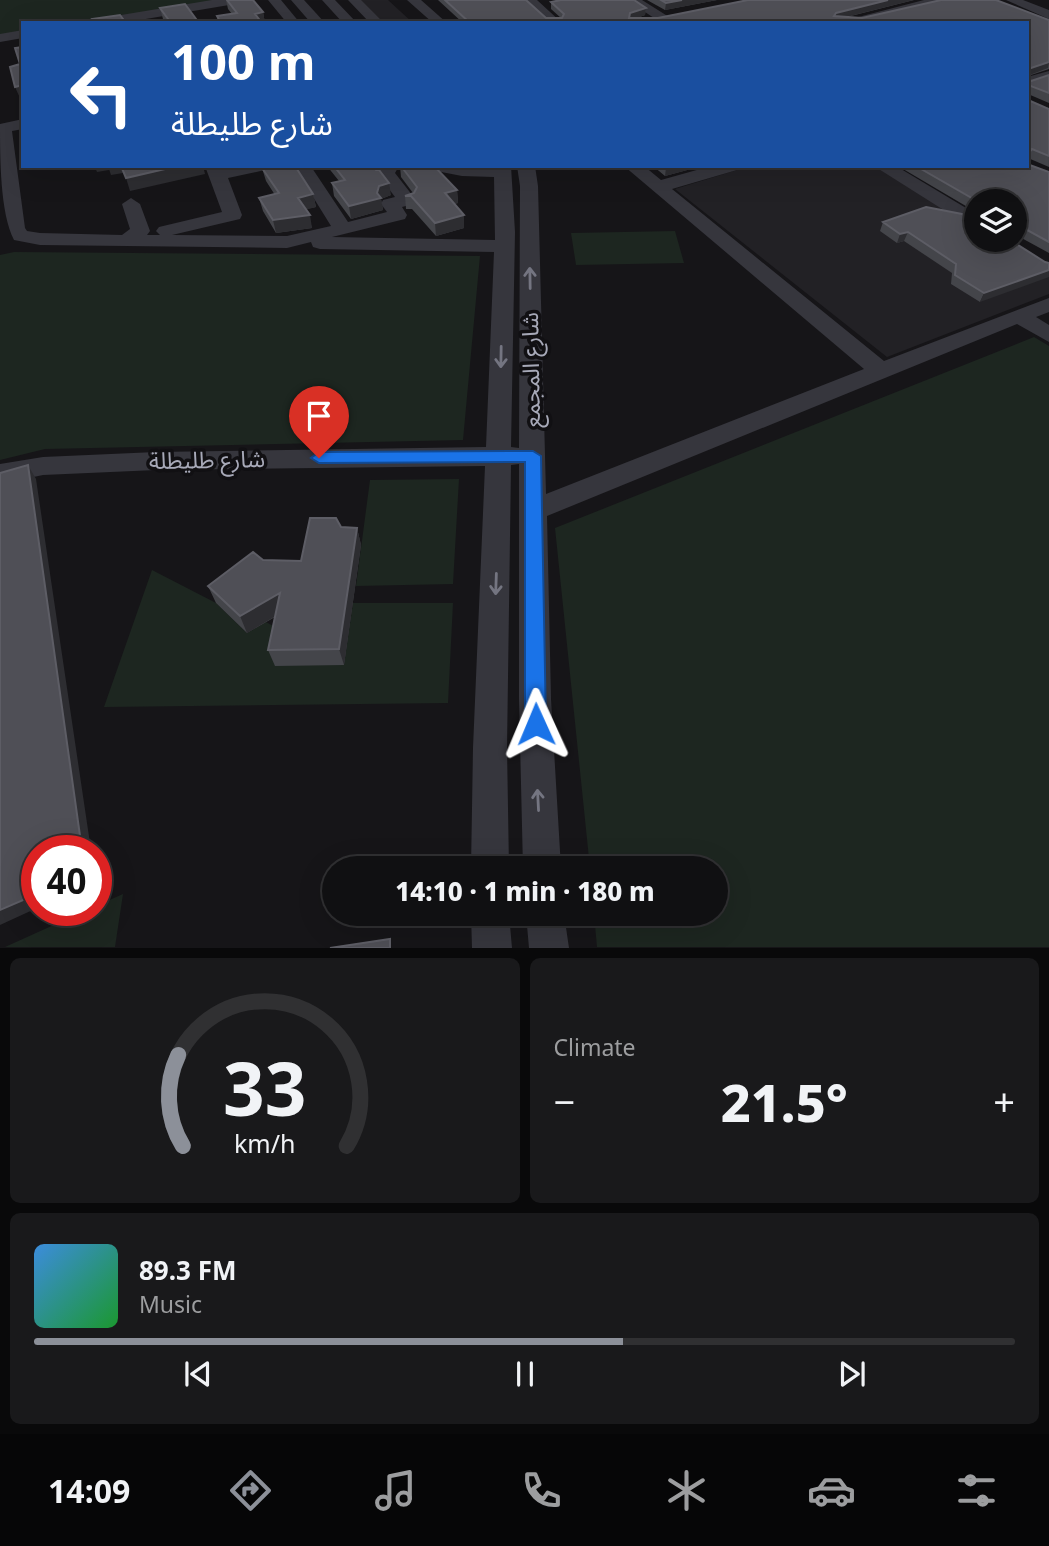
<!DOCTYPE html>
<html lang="en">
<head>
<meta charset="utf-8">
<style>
	:root { --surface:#101012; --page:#19191b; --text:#f1f3f6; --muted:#9c9d9f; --line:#303032; --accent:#8c9099 }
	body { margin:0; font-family:"Noto Sans","Noto Sans Arabic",sans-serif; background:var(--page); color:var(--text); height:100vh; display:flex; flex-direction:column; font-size:26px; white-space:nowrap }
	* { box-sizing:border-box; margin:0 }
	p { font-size:23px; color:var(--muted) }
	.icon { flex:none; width:38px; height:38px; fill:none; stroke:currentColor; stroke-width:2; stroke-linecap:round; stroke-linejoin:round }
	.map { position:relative; height:948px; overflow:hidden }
	.drawer { display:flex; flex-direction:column; gap:10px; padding:10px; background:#09090a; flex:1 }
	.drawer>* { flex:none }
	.hud { position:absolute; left:21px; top:21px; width:1008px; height:147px; border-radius:0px; box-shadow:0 7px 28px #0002,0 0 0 2px var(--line); background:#1a4fa0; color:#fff; overflow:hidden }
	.tools { position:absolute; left:964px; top:189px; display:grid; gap:14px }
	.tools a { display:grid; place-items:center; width:63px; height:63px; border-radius:50%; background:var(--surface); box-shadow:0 7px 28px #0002,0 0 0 2px var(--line); font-size:35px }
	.speed { position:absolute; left:21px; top:835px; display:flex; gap:14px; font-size:35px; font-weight:700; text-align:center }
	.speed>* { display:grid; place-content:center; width:91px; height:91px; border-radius:50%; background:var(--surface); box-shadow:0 7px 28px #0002,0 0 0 2px var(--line); line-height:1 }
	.speed .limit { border:10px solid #d22; background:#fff; color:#111 }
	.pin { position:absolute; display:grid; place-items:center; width:60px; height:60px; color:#fff; margin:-72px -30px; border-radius:50% 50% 50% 0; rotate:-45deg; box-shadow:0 0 7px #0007 }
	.pin .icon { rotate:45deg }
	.me { position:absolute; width:77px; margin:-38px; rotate:359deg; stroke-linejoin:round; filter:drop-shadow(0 0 5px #0008) }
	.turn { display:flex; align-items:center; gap:24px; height:147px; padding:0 35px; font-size:32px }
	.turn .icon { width:91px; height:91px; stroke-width:2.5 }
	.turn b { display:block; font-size:49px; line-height:60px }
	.big { font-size:52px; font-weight:800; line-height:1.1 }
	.drawer .tile { flex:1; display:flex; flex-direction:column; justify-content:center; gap:10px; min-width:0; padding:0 24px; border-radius:10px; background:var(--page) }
	.drawer .dial { align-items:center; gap:0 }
	.dial svg { height:182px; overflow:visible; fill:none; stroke:var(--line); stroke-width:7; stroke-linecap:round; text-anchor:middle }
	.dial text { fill:var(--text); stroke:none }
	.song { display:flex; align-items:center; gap:21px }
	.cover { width:84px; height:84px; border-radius:10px; background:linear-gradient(135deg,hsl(210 70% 55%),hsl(130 70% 35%)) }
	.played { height:7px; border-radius:4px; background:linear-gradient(90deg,var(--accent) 60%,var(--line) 60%) }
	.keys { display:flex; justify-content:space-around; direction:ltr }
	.heat { display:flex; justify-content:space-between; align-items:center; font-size:38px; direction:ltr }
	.drawer .tiles { flex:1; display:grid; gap:10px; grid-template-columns:1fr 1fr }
	.tile:last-child { grid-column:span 2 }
	.trip { position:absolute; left:322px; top:856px; width:406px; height:70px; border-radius:35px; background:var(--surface); box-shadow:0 7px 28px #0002,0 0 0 2px var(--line); font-weight:800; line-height:70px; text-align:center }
	.dock { display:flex; height:112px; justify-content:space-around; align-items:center; background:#060607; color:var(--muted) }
	.dock .icon { width:49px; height:49px }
	.dock .current { color:var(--accent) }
	.dock b { font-size:32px; color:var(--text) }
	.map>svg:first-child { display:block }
</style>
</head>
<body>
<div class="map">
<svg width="1049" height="948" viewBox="0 0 1049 948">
	<rect width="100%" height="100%" fill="#161518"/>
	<path fill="#222125" d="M360,0h28l25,23h-29z
		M750,166h130l96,57v17l73,26v28l-162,63 -212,-168z"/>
	<path fill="#1d2620" d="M0,0h219l-133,23h-63v11l-23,3z
		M675,231l9,32 -108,2 -5,-32z
		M14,252l466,4 -17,184 -418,9 -45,11v-205z
		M1034,337l15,9v601h-452l-3,-33h122v-46h-126l-35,-340z
		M459,479l-6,105 -97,2 14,-106z
		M152,570l64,33 31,30 19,-11 78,43 9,-62h100l-5,100 -344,4z
		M123,894l-8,53h-110l82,-37h9v-4z"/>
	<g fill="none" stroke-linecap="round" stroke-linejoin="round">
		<path fill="#36363d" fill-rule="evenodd" d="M212,0h29l-6,4 -113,19h-31l6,-4z
			M268,0h13l19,23h-13z
			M291,0h13l21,23h-14z
			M322,0h13l22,23h-14z
			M348,0h13l23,23h-14z
			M407,0h14l26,23h-14z
			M523,0h14l25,23h-14z
			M627,0h15l27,17 -7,4 -5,-1z
			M924,0h23l-2,3 -86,20h-24z
			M1006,0h17l26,10v9z
			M23,30v8l-23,4v-8z
			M1049,71v9l-22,6v-9z
			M23,119v10l-11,2 13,97 2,3 13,2 82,2 8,-6 -8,-25 9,-6 9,6 10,27 -3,4h13l-4,-4 3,-4 63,-15 -17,-46 19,2 44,-2 -3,4 -37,8 14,37 -2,4 -68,16 115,1 44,-10 -31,-50 -18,-10 30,2 36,54 39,-10 -6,-8 2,-4 12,-3 -18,-24 4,-7h18l-4,7 21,27 -3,4 -11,3 5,8 -2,4 -73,18 163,3 -1,-63 -32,-1 -31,-6 -3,-4h83l4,66 -4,215 8,1 1,-262 -3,-20h18l3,20 8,308 318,-125 -240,-203h20l17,14 50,-14h29l-3,4 -65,19 212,172 165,-63v14l-13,5 13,8v17l-32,-18 -470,192 4,183 10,169h-38l-4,-169v-235l-8,1 -4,283 2,120h-38l2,-120 12,-282 -329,4 -113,5 -43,9v-20l43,-7 113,-5 330,-5 8,-195 -174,-3 -7,-2 -2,-5 -24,6 -247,-3 -26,-5c-14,-27 -14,-83 -14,-116z
			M874,166h22l80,48v14l-7,-2z
			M471,914h38l3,34h-40z
			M526,914h38l5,34h-40z"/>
	</g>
	<path fill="#44454a" d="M226,0h27l10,12 2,11h-47l-1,-7 15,-2 -4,-5z
		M438,0h88l20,18h15l-10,-9v-7l95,6 -1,7 -8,3h21l90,-18h166l-67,17 15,1 187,2v49l-21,7v2l3,3 18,-6v28l-21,-9v6l21,9v58l-21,-9 -1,1v-136h-564z
		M647,0h70l-52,10z
		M160,8l39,15h-33l-3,-4z
		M327,166h46l18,29 -10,4 2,11 -32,9 -17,-23 -2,-13 7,-2z
		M400,166h34l23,24 1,13 -4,1 10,11v13l-28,8 -24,-27h-6l-1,-13 8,-3 -12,-16z
		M653,166h49l-37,10z
		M898,166h129l22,6v81l-33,-18 -1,-34h-39v11z
		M262,168l51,26 3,13 -10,2 6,19 -36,5 -13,-22 -4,-13 16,-3 -9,-14z
		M883,222l127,18 -30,62 -29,-18 1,-11 -48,-32 -7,2 -17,-12z
		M341,527l16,1 4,17 -17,120 -69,1 -7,-16 7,-33 -28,16 -31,-30 -8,-17 55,-26 38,1z"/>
	<path fill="#2d2d31" d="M682,0h35l-52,10 1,-7z
		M888,0h26l-80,20v-4l2,-3z
		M646,8l-1,7 -16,6 1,-8z
		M263,12l2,11h-8l-2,-9z
		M1049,62l-1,6 -21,8 1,-7z
		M23,85v13h-3l-5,-11z
		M85,166h22l2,4 -12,2 -2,-5 -9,2z
		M108,166h13l2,7 -12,2z
		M178,166h25l2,8 -75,17 -4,-13z
		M671,166h31l-37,10 1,-8z
		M389,183l2,12 -10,4 2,11 -32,9 -2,-13 28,-13 2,-7z
		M457,190l1,13 -12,3 -1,-13z
		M313,194l3,13 -15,4 -3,-13z
		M310,215l2,13 -36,5 -3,-13z
		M464,215v13l-28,8 -1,-13z
		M1020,226l-4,9h-1v-8z
		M908,232l-4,9 -7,2 3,-9z
		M1049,270v7l-69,25 4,-9z
		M28,465l8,14 55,371h-9z
		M357,528l4,17 -17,120 -5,-16z
		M280,593l6,17 -39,23 -7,-17z
		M37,894v14l-37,17v-15z"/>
	<path fill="#4f4f56" stroke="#5d5d65" stroke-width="2" d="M227,0h26l10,12 -8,2 7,9h-41l-4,-7 20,-3z
		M445,0h81l20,18h16l2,-4 -13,-12 10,-2h73l12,8 -16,5 -1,5h29l90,-18h140l-52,13 -2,3 28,2 79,-18h55l53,20v42l-21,7v9l3,3 18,-6v18l-18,-7 -3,2v12l21,9v47l-17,-7 -5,6v-132h-557z
		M661,0h21l-16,3z
		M185,4l14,19h-28l-11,-15z
		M120,15l6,8h-32l-2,-4z
		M23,47v38l-8,2 -5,-20 10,-3 -5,-16z
		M1027,164l22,8v70l-29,-16 -5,1v-26h-38l-61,-35h111z
		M121,166h57l-52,12z
		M272,166h23l18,28 -15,4 12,17 -37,5 -14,-22 20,-5 -17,-25z
		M334,166h39l3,4h3l10,13 -10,3 -2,7 4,5 -32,8 -17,-23 13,-3z
		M401,166h33l23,24 -12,3 19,22 -29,8 -24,-27h-6l9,-3 3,-6z
		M926,207l36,7 14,6v20h34l35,22 4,1v7l-65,23 -29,-18 1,-11 -48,-32 -8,2 -17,-12z
		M28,465l54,385h-45v44l-37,16v-437z
		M310,518h26l5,9 16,1 -18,121 -71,1 12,-57 -40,23 -32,-30 45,-34 10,8 38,1z
		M390,939v9h-60z"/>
	<defs><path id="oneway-shaft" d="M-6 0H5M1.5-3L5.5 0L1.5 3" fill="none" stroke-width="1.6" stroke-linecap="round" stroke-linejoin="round" transform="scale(1.75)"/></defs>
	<g stroke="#747581">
		<use href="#oneway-shaft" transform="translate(530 278) rotate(-91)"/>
		<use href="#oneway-shaft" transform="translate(501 357) rotate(91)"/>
		<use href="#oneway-shaft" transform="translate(496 584) rotate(92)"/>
		<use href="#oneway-shaft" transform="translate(538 800) rotate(-93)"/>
	</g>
	<path fill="#1a73e8" stroke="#114b97" stroke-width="2" d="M533,451l8,5 5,268 -3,6 -7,3 -8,-3 -3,-6v-262l-206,1 -8,-5 8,-6z"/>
	<g text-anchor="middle" stroke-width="7" stroke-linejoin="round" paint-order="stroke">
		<g font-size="23" fill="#a7a9b8" stroke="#111013">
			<text transform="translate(531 370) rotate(-91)" y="8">شارع المجمع</text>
			<text transform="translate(207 460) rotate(-1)" y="8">شارع طليطلة</text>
		</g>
	</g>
</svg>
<div class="tools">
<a><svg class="icon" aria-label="layers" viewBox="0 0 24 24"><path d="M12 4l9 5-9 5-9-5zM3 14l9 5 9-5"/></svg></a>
</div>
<div class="speed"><div class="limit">40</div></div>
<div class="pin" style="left:319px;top:458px;background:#d93025"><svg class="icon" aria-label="arrive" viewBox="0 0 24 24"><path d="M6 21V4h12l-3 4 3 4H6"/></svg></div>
<svg class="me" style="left:536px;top:724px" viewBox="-20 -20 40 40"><path d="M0-17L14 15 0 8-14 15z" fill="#1a73e8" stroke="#fff" stroke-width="4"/></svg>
<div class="trip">14:10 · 1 min · 180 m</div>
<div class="hud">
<div class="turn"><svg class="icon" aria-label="left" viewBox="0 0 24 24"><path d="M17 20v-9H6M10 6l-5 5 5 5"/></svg><div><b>100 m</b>شارع طليطلة</div></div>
</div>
</div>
<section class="drawer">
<div class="tiles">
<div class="tile dial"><svg viewBox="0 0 100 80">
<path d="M14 69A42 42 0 1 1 86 69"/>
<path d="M14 69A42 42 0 0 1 12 29" stroke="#8c9099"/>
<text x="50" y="56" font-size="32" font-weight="700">33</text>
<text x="50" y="72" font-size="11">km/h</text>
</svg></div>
<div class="tile"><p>Climate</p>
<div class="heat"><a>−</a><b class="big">21.5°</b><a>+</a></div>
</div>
<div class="tile">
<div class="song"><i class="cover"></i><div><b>89.3 FM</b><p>Music</p></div></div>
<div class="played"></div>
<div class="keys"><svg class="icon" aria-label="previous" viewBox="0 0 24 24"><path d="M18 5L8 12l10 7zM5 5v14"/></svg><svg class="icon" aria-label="pause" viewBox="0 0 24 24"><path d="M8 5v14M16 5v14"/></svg><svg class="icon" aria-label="next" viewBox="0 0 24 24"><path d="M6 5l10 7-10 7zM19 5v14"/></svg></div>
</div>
</div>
</section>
<nav class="dock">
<b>14:09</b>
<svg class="icon current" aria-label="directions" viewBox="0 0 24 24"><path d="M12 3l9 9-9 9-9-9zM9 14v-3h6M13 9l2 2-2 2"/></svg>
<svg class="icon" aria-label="music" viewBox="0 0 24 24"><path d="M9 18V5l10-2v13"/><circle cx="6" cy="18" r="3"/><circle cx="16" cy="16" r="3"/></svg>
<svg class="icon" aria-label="phone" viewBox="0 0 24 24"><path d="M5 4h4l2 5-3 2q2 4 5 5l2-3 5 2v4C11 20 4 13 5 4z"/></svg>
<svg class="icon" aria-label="climate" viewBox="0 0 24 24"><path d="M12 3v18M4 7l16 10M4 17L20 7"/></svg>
<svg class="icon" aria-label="car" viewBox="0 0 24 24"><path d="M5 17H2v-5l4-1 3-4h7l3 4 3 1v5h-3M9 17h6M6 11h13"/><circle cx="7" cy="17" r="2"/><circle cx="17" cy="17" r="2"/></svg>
<svg class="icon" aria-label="filters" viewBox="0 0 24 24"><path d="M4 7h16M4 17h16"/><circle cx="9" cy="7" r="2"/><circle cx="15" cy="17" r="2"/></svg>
</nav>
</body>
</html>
